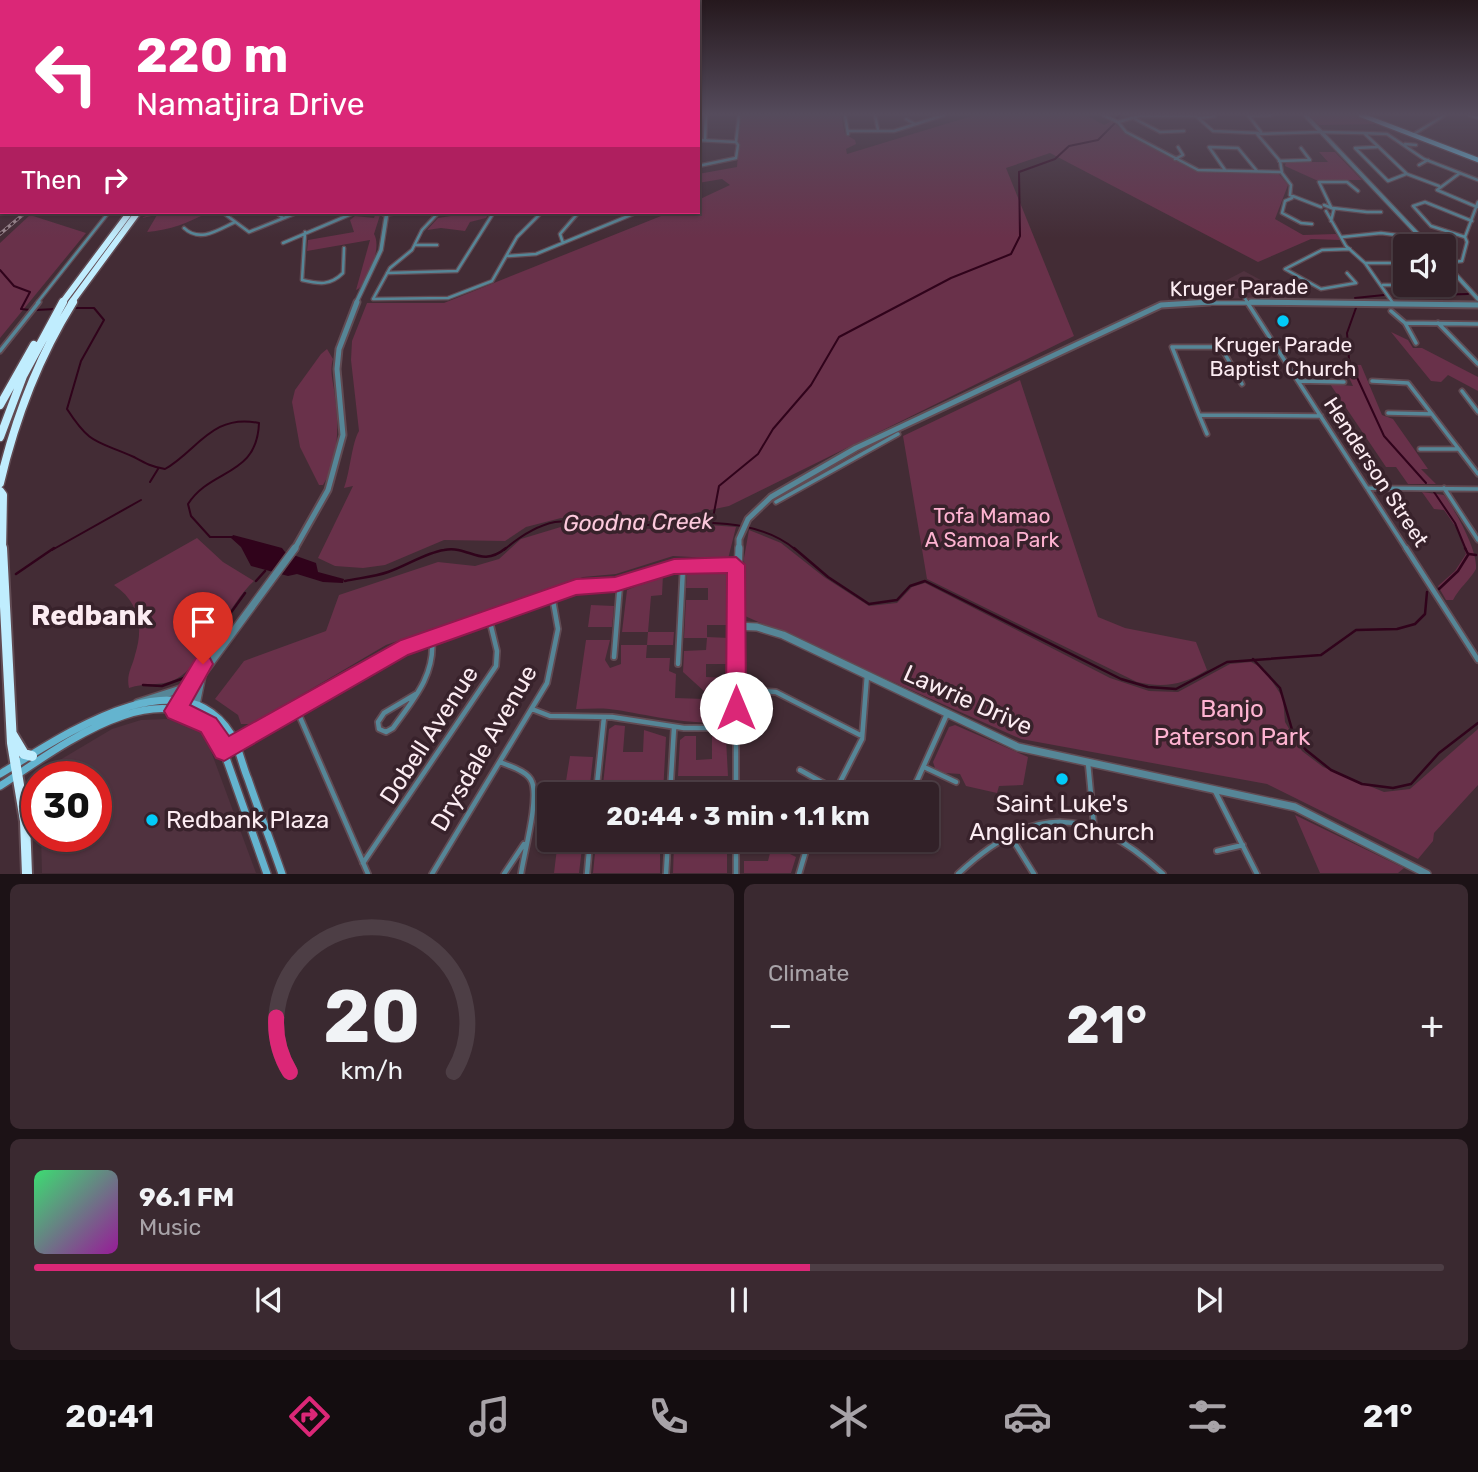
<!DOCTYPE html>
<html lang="en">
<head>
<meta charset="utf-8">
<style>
	:root { --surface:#322128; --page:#3a2930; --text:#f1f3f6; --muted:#a8a3a8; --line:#4d3e45; --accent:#db2777 }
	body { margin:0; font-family:Rubik,sans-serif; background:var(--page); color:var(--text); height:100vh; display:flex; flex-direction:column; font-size:26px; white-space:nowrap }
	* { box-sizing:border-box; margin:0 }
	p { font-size:23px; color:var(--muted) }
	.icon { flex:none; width:38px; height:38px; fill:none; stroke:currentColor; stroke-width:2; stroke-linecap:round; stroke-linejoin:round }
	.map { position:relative; height:874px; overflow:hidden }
	.sheet { display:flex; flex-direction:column; gap:10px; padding:10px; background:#1c1216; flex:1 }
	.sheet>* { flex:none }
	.top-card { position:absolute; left:0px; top:0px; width:700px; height:214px; box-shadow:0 2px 5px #0004,0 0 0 2px var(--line); background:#db2777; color:#fff; overflow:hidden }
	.tools { position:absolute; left:1393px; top:234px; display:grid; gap:14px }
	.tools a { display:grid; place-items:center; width:63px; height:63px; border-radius:7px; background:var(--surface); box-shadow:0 2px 5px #0004,0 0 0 2px var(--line); font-size:35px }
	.speed { position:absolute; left:21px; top:761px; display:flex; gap:14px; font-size:35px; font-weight:700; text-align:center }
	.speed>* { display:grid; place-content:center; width:91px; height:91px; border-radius:50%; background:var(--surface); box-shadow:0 2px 5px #0004,0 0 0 2px var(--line); line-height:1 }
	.speed .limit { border:10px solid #d22; background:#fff; color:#111 }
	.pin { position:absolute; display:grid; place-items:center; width:60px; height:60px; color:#fff; margin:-72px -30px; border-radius:50% 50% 50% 0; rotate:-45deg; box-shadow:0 0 7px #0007 }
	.pin .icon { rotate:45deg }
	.me { position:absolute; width:77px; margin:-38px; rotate:0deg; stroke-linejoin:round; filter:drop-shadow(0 0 5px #0008) }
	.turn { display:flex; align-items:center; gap:24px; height:147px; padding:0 21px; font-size:32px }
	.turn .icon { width:91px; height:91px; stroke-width:2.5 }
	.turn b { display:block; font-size:49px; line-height:60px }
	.then { display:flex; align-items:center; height:66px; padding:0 21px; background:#0003; gap:14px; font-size:26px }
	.big { font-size:52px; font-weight:700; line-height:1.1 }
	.sheet .tile { flex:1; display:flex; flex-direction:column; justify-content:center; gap:10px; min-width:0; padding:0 24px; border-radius:10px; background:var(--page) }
	.sheet .dial { align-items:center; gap:0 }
	.dial svg { height:182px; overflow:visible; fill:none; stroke:var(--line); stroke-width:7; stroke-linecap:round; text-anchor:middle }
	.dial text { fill:var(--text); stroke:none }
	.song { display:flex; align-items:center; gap:21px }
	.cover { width:84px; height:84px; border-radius:10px; background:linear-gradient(135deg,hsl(140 70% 55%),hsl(300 70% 35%)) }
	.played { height:7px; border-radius:4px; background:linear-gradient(90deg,var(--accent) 55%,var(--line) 55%) }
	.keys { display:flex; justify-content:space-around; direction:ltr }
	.heat { display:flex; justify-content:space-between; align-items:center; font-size:38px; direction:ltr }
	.sheet .tiles { flex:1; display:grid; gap:10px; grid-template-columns:1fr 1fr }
	.tile:last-child { grid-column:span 2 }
	.trip { position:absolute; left:537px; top:782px; width:402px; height:70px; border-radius:7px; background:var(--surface); box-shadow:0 2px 5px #0004,0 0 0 2px var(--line); font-weight:700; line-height:70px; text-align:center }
	.menu { display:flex; height:112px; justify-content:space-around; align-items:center; background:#140d10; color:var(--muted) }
	.menu .icon { width:49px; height:49px }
	.menu .selected { color:var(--accent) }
	.menu b { font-size:32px; color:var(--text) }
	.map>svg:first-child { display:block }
</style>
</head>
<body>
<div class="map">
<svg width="1478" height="874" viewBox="0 0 1478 874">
	<rect width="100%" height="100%" fill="#432c35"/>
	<path fill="#50323f" d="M1244,271l52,28 -96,-1 -2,-3z
		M167,719l24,6 14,10 51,138h-214l-1,-36 55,-1v-59h-59v29l-4,-30 79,-47 29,-9z"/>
	<path fill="#69314a" d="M741,115h100l4,19 10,6 1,4 -10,5 1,5 128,-39h111l18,10 8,-4 14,13 69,37 83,2 10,12 -13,34 28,16 33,-1 4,6 -29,-1 -53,23 -208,-109 -44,15 68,168 -345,170 -72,15h-74l-22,-3 -35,9 -21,14 -61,-1 -59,25 -22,3 -28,-2 -17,-8 35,-72 -9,2c6,-16 8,-46 15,-57l-8,-71 1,-19 15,-38h77l227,-91h27v-12l32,-15 -8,-6 -24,4v-9l39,-7z
		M1309,115h47l24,9 -61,1z
		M1319,152h16l27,28h-46l-31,-14 1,-4h42z
		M157,212h52c-22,11 -38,18 -62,20l10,-17 -16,3z
		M376,212h5l-7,22c8,12 -5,51 -18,56l14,-50 -63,11 1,-11 46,-8 -4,-12 5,-4 19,2z
		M477,212h13l-4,6 -16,4 -5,9 -24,-3 -14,2 11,-12z
		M30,215l56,18 -86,105v-95z
		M1391,332l17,8 5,8h9l56,29v14l-30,-16 -7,7 -10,-1z
		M327,349l6,10c-4,14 1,24 2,38 4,28 4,64 -12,88h-4l-19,-38 -8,-45 3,-12 26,-36z
		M1343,365h18l21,50 11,4 35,50h-7l15,15h-28l-12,-17h-10l-56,-83 23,2z
		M1020,380l78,237 27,11 71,14 11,28c-24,15 -43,18 -70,12l-210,-103 -24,-143z
		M1422,492l22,3c11,15 34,55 32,74 -6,11 -17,19 -23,31h-7l-8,-14 17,-15 11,-17 -8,-24 -14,-20 -10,-1z
		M695,524l41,3 -8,32 -55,-3 -57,18 -33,3 -197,68 -134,79h-11l-3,-9 -23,-16 29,-38 82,-30 13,-36 99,-33 37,4 24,-7 22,-20 43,-13 88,3z
		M749,530l32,13 43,34 45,29 28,-3 15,-16 13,-4 185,95 39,13 29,1 52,-28 21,-2 13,7 19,29 2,24 17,29 21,16 61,25 26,-3 68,-60v56l-44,48 -1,8 -15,18 -151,-75 -246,-45 -276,-123 -1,-58z
		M197,538l26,24 31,19c-25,22 -51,85 -78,98 -15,8 -31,3 -47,9 -3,-14 3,-20 6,-33 9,-28 4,-53 -21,-70z
		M691,572l37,1 1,52h-22v12l22,1v26h-23v13l23,1v14h-24l-22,-20 1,-21 22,-1 1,-12h-23l2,-38h22v-12h-22l1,-13z
		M663,575l-1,20 -11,1 -3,36h26l-1,13h-26l-1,13h24l-1,13 7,3 -1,24 30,1v7h24l-1,11c-17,15 -95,-6 -119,-8 -11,-1 -22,0 -33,0l10,-69h24l-5,20 5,8 11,-4v-19h26l1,-13h-26l5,-42z
		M591,605l23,1 -2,21h-24z
		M615,725l10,1 -2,26h20l1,-22 22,7 -3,57h-61l7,-65z
		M955,725l73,32 -5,28 -24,1 -2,7 -31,-7 -6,-12 -15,-1 -10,-5 -2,-6 16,-35z
		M685,736h11v24l16,-1v-23l14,3 2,37h-50l2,-36z
		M570,756l23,1 -4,37h-25z
		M1295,815l109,53 -6,5h-78z
		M558,840h25l-4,33h-25z
		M674,844h53v29h-54z
		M772,845l24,12 -5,16h-47v-12h24z
		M595,853h65v20h-67z"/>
	<path fill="#30031b" d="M233,535l49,13 3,4 31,11 2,9 26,7 -1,4 -20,-1 -26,-8 -9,2 -37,-10 -10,-19 -10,-9z"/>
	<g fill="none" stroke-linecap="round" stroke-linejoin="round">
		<path stroke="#30031b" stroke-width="2" d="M1116,119l4,-4
			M0,270l14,16 16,6 -9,17 9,1
			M1395,296l73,-2
			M1355,298l29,-3
			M1357,305l-10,28 2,27 35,76 42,47
			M74,308h20l10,12 -23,41 -14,48c24,37 29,31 67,48 11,6 18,10 31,12 32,-18 47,-56 94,-46 -2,54 -48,45 -71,81l3,12 19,21h23
			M36,310l19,-1
			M150,482l8,-13
			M1434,492l21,31 11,27
			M713,518l6,-32 39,-32 15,-25 38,-44 28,-48 112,-59 60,-24 9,-18 -1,-64 36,-13 14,-13 29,-6 17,-17
			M52,550l89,-50
			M504,550c15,-13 31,-24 51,-28 15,-3 33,5 48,5 60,0 144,-19 193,23"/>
		<path stroke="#30031b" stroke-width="2.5" d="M794,548l34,29 41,27 28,-4 13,-14 15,-5 196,98 27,8 28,2 51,-27 94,-7 35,-25 41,-1 18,-5 10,-10 2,-22
			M1465,548l3,6
			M1469,554l7,1
			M16,574l38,-26
			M256,581l9,-10
			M345,581c14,-3 29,-4 43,-9 18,-6 37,-19 56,-22 26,-5 36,19 62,-2
			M1439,589l19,-18 10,-16
			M1253,659l27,29 13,45 13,17 25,20 31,14 31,4 18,-4 28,-31 39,-30
			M143,685l19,1 22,-8 61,-85"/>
		<defs>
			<path id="minor-far2" d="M845,115l3,19
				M875,115l3,15
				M1103,115l15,7
				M1248,115l13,17
				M1469,115l9,3
				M1249,116l22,-1
				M1199,118l16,-2
				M906,119l9,5
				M1135,119l25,13 24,-1
				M1118,122l8,10 72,38 83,2
				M1118,122l21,-6h57l17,15 45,2
				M848,131h46l50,-16
				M1320,132l-63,2 23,27 2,12 9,12 -1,10 31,12
				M1321,132l43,1 43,41 32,12
				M1364,133l23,1 37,25 54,21
				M1414,134l31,-19
				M698,140l38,2 2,3 -2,13 -38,8
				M705,140l1,-25
				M736,142l3,-27
				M1405,144l11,1
				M1377,147l-22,1 33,33 18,-7
				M1175,159l8,-4 -5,-8
				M1279,161l31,-1 -9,-12
				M1419,165l9,-5
				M1225,170l-16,-23 29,1 19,23
				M1460,173l-23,17 40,17
				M1292,198l-7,3 -3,12 19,10 11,1
				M1324,205l10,4 -3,12
				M1331,207l-12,-25h28l11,9
				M1333,208l34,4
				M1326,211l20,35 19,17 28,40
				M222,212l27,20 50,-20
				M275,212l8,6
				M423,212l14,2
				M439,212l-17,18 -10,20 -22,18 -17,31 75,-1 44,-17 25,-44 25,-25
				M1367,212h14
				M184,228c16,15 34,2 51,-6
				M305,232l-3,48c17,4 28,6 41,-7l1,-25
				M1342,237l39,-4 23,3
				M1465,237l-34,-11 -18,-20 12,-4 47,19
				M283,243l73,-31
				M563,243l-3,-9 19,-22
				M415,245h22
				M508,256l28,-2 102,-42
				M1365,263h40
				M1444,263l18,-2 5,-19 -2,-5 13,-35
				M387,273l70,-2 37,-59
				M1347,273l9,10 -35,6 -36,-20 37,-19 28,-1
				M1383,285h67l5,6
				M1244,297l4,6
				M37,303l72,-91"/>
			<path id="minor-far1" d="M1247,302l160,248
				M1391,311l14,12
				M1438,323l40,41
				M1416,343l-11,-20 73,1
				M1221,347l21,37
				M0,351l39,-49
				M1298,381l46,1
				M1372,381l36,2 70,91
				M1462,391l16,21
				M1388,413l44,1
				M1199,415l-27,-68h105
				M1207,434l-8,-19 122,1
				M1420,449h39
				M1367,488l111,1
				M1444,488l34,52
				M776,502l122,-68"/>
			<path id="minor" d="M1406,548l72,112
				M736,628v166
				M614,657l6,-74
				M678,664l5,-96
				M736,689l40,3 86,44
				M416,694l-32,19 -6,9 1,7 7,3 7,-4c20,-28 42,-52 39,-88
				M296,708l72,166
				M532,709l18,7 62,1 72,11h52
				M500,762c9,4 28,9 32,20 7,18 -8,71 -11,92
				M1088,763l6,63
				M924,767l32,15
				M800,770l36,20
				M1215,791l42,83
				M596,794l8,-77
				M670,794l4,-66
				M834,794l28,-55 5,-64
				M911,794l36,-80
				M1008,832l26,42
				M736,840v34
				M852,840l25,9 14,-9
				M1217,851l26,-6
				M363,863l133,-197 1,-15 -8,-33
				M432,874l115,-191 11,-54 -6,-34
				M504,874l20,-30
				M587,874l3,-34
				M666,874l2,-34
				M799,874l10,-34
				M958,874c74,-70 131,-69 205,0"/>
			<path id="tertiary-far2" d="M1305,115l125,132
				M384,214l19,-2
				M1444,262l34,37
				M356,303l25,-53 6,-38
				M1185,303h180"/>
			<path id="tertiary-far1" d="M1251,302l227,3
				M294,550l34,-60 15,-55 -6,-66 2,-20 18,-47
				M739,550v-11l9,-20 23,-22 85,-49 305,-143 49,-3"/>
			<path id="tertiary" d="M739,548l-3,78 21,1 26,8 235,112 277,60 132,67
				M137,703l50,-16
				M178,704l25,-39
				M196,705l6,-30
				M175,711l120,-163
				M224,751l177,-102 175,-62 39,-3 59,-18 62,-1"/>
			<path id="secondary" d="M0,774c57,-34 179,-122 231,-40 8,13 11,31 17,45 11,32 23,63 34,95
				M0,786c52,-33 165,-124 219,-48l48,136"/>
			<path id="primary" d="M1361,115l117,45"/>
			<path id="motorway-far2" d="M62,303l68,-91
				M71,303l67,-91"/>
			<path id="motorway-far1" d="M0,405l34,-60
				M0,437l23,-61 40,-74
				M0,483c15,-64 38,-125 73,-181
				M0,491l3,4 -1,55"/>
			<path id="motorway" d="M2,548l10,195 13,78 2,53
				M12,734l12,20 8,2"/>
		</defs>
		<use href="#minor-far2" stroke="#614b53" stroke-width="5"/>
		<use href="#minor-far1" stroke="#614b53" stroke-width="7"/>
		<use href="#minor" stroke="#614b53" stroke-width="8"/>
		<use href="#tertiary-far2" stroke="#614b53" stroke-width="6"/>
		<use href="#tertiary-far1" stroke="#614b53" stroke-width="9"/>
		<use href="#tertiary" stroke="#614b53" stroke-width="10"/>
		<use href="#secondary" stroke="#614b53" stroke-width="10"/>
		<use href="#primary" stroke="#614b53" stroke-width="7"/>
		<use href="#motorway-far2" stroke="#614b53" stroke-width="9"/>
		<use href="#motorway-far1" stroke="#614b53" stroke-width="11"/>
		<use href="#motorway" stroke="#614b53" stroke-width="14"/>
		<use href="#minor-far2" stroke="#568697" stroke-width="2.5"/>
		<use href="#minor-far1" stroke="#568697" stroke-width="3.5"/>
		<use href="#minor" stroke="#568697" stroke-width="4.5"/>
		<use href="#tertiary-far2" stroke="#568697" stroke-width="3.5"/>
		<use href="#tertiary-far1" stroke="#568697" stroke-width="5"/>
		<use href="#tertiary" stroke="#568697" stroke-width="7"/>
		<use href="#secondary" stroke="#64b4cf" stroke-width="7"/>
		<use href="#primary" stroke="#6dd8fb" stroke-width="4.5"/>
		<use href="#motorway-far2" stroke="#c0edfe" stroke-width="6"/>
		<use href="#motorway-far1" stroke="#c0edfe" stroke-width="8"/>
		<use href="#motorway" stroke="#c0edfe" stroke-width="10"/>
		<defs>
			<path id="rail" d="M0,234l26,-22"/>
		</defs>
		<use href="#rail" stroke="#9a868d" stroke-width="3.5"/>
		<use href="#rail" stroke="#38222b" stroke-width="2" stroke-dasharray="3.5" stroke-linecap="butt"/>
	</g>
	<linearGradient id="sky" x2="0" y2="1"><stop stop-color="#25181d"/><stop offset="0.48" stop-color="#554b5c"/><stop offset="1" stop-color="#554b5c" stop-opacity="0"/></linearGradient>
	<rect width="1478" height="238" fill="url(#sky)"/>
	<path fill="#db2777" stroke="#8e194d" stroke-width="2" d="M736,557l9,8 1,143 -3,7 -7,3 -7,-3 -3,-7 1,-135 -53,1 -59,18 -39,3 -168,60 -184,106 -8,-3 -15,-26 -33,-14 -4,-7 32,-53 7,-3 7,3 3,6 -23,41 26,13 13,18 172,-96 175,-61 39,-2 59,-18z"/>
	<g fill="#02cbf9" stroke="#38222b" stroke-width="2.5">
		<circle cx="1283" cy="321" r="7"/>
		<circle cx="1062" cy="779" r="7"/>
		<circle cx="152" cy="820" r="7"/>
	</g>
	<g text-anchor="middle" stroke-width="7" stroke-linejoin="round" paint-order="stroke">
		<g font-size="21" fill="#fcecf2" stroke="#38222b">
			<text transform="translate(1239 288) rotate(-1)" y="7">Kruger Parade</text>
			<text transform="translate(1376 472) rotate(57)" y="7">Henderson Street</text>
		</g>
		<g font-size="21" fill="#fcecf2" stroke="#38222b">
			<text x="1283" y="352">Kruger Parade<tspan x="1283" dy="24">Baptist Church</tspan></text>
		</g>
		<g font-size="21" fill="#feb3d1" stroke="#38222b">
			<text x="992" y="523">Tofa Mamao<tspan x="992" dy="24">A Samoa Park</tspan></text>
		</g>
		<g font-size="23" font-style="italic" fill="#fcc9dc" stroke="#38222b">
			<text transform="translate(638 522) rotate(-1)" y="8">Goodna Creek</text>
		</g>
		<g font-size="24" fill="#fcecf2" stroke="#38222b">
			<text transform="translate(968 700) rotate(24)" y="8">Lawrie Drive</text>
			<text transform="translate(429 735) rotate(-57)" y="8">Dobell Avenue</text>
			<text transform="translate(484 748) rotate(-60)" y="8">Drysdale Avenue</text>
		</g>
		<g font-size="24" fill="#feb3d1" stroke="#38222b">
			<text x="1232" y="717">Banjo<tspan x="1232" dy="28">Paterson Park</tspan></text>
		</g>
		<g font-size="24" fill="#fcecf2" stroke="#38222b">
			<text x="1062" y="812">Saint Luke's<tspan x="1062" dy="28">Anglican Church</tspan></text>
			<text x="166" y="828" text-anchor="start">Redbank Plaza</text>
		</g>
		<g font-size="28" font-weight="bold" fill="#fcecf2" stroke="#38222b">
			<text x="92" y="625">Redbank</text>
		</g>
	</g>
</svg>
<div class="tools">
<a><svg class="icon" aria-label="sound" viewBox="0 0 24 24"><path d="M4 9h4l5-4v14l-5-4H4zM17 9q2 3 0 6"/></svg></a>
</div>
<div class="speed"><div class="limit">30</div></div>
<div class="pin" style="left:203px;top:664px;background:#d93025"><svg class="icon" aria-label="arrive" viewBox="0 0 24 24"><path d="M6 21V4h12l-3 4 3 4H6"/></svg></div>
<svg class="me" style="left:736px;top:708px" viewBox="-20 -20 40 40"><circle r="19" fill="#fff"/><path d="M0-13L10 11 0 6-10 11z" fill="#db2777"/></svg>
<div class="trip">20:44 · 3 min · 1.1 km</div>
<div class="top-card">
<div class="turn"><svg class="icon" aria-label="left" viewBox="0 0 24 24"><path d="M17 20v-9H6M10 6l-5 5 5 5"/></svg><div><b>220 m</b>Namatjira Drive</div></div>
<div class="then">Then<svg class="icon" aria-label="right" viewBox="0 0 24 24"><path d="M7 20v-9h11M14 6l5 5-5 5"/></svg></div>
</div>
</div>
<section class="sheet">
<div class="tiles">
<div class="tile dial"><svg viewBox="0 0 100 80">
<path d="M14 69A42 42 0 1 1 86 69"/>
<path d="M14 69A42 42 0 0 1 8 45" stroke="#db2777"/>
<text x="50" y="56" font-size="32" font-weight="700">20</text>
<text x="50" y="72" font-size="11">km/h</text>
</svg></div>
<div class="tile"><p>Climate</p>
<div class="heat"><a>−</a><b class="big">21°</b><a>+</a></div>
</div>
<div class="tile">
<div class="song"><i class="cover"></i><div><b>96.1 FM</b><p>Music</p></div></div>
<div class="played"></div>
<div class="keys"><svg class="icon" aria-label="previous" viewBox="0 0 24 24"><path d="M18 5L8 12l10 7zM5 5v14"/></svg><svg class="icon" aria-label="pause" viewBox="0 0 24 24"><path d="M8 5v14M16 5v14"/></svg><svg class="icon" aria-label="next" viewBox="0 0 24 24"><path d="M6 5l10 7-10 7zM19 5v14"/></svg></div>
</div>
</div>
</section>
<nav class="menu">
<b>20:41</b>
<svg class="icon selected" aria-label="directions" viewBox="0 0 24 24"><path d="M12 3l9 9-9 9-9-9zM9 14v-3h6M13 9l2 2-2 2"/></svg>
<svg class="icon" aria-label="music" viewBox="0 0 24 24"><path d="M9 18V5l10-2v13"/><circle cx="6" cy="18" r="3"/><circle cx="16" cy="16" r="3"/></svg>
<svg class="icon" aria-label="phone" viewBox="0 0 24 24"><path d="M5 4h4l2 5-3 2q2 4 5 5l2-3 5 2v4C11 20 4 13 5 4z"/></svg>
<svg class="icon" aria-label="climate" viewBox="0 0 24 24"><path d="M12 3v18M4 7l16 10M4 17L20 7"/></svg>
<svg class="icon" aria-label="car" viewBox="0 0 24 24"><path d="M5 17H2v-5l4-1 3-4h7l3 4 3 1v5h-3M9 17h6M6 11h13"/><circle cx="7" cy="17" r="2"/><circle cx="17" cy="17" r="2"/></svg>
<svg class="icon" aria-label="filters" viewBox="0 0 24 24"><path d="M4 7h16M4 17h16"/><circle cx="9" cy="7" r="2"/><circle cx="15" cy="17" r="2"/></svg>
<b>21°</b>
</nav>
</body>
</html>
